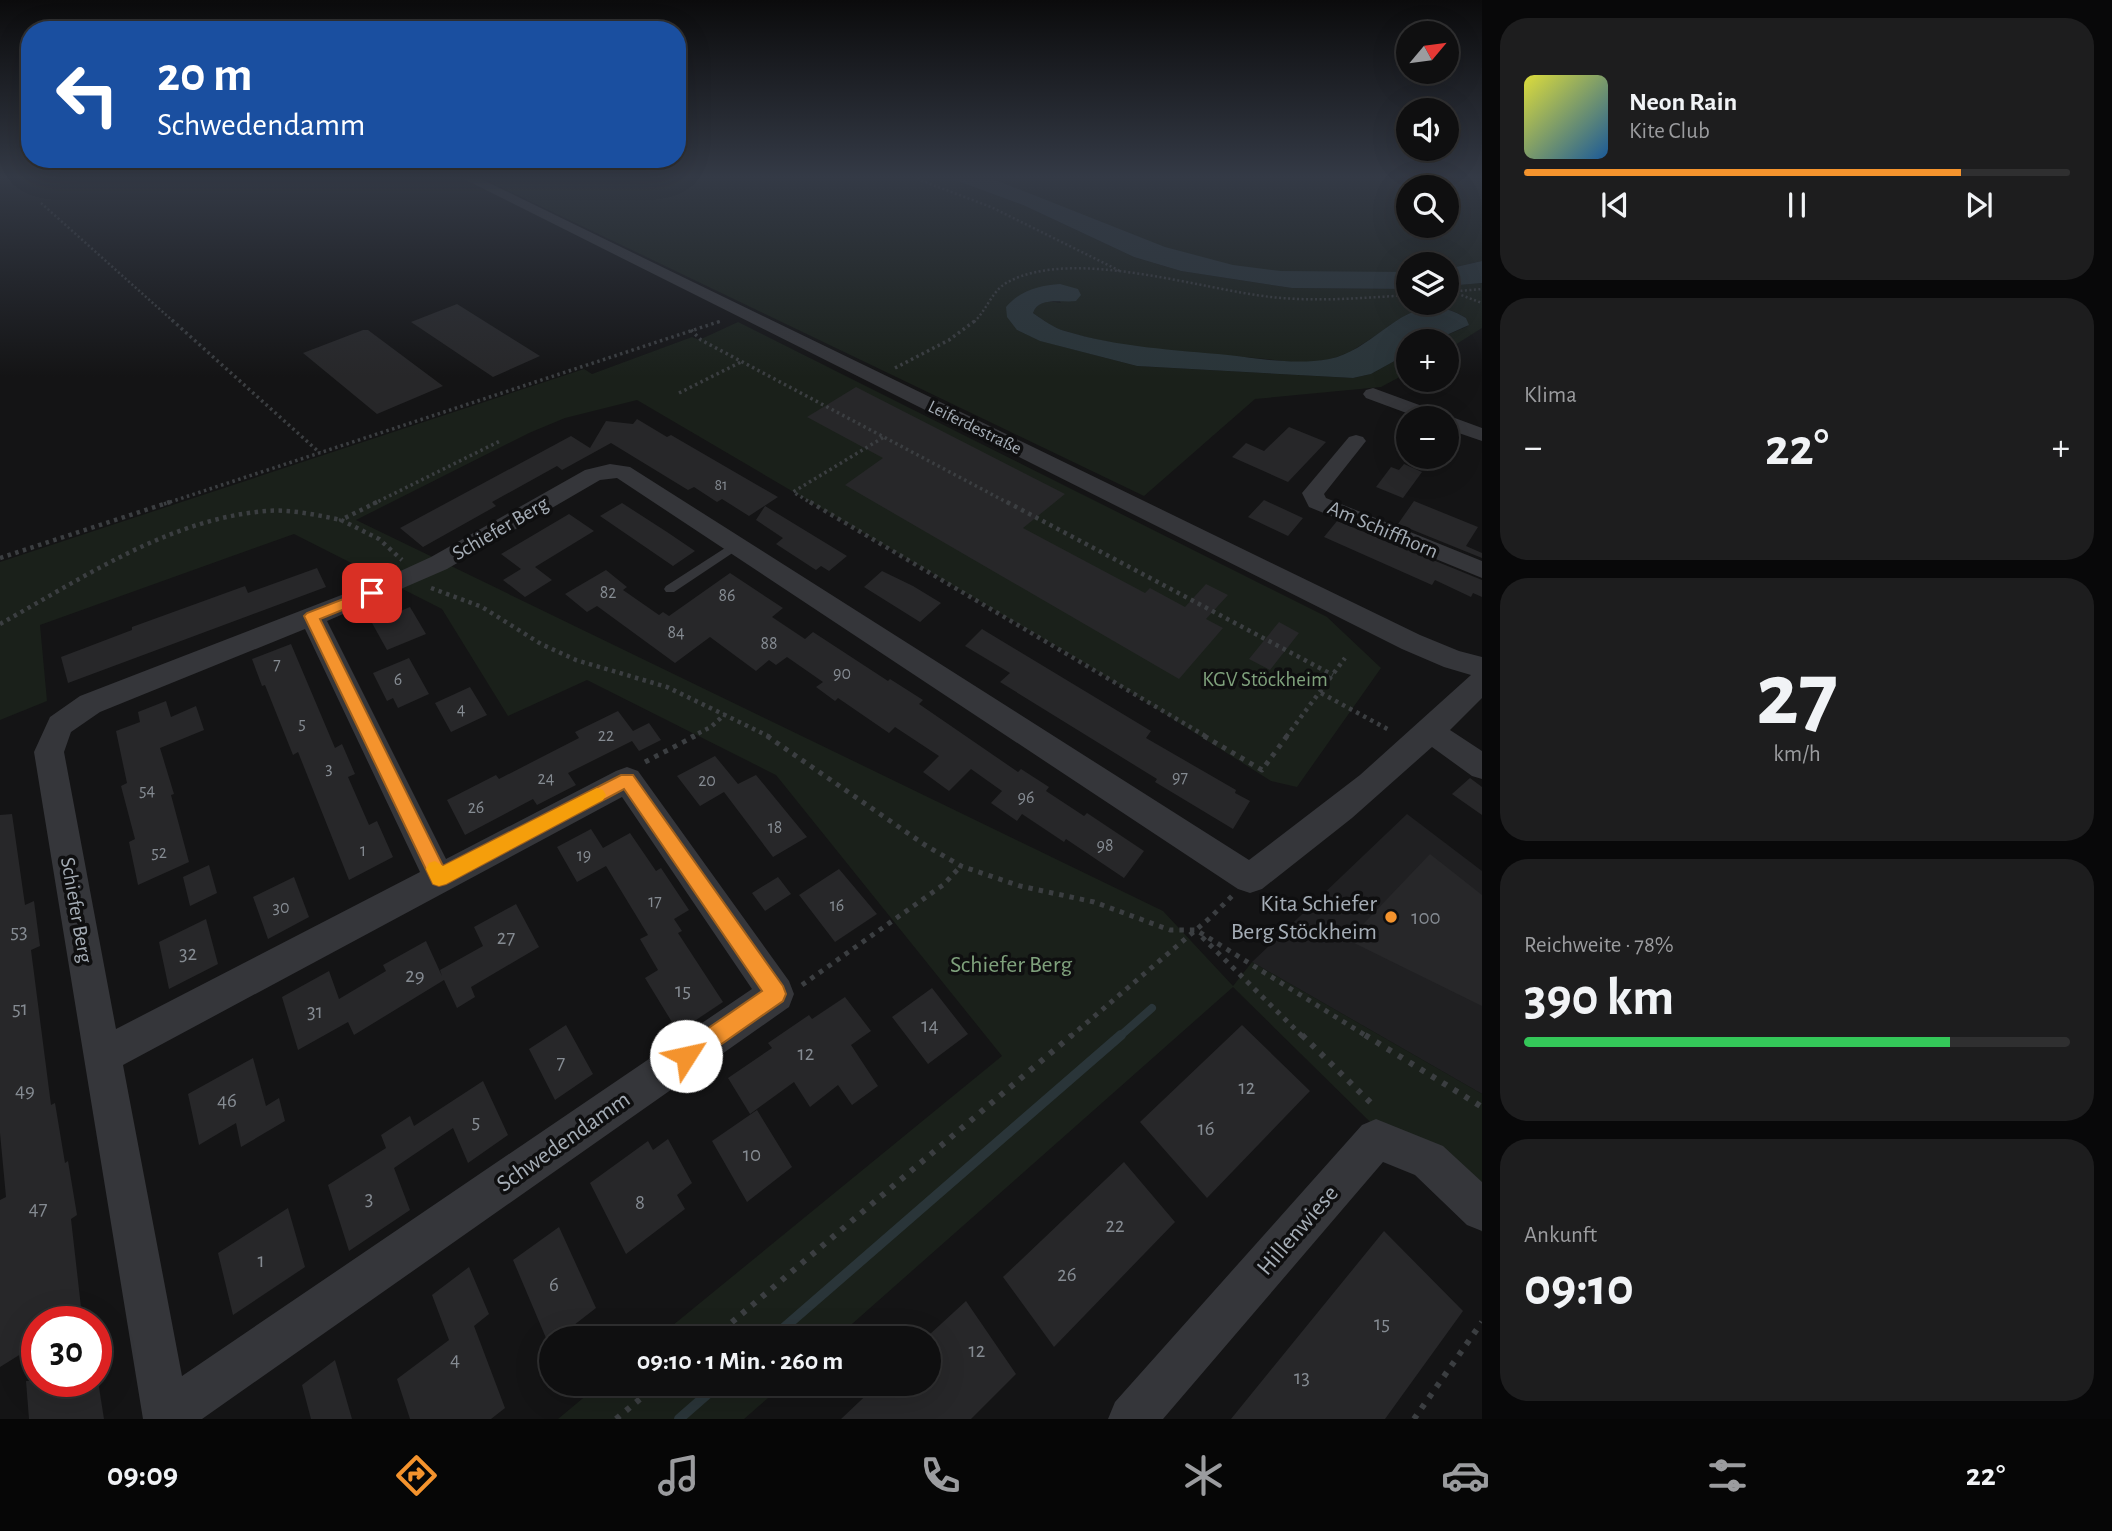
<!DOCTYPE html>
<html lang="de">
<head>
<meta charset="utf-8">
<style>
	:root { --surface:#0f0f10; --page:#1d1d1e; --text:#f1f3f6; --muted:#9b9c9f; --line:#2f2f30; --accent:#f4932d }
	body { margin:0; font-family:"Alegreya Sans",sans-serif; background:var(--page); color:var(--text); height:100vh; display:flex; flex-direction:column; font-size:26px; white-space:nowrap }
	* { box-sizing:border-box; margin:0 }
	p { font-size:23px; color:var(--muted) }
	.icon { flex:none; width:38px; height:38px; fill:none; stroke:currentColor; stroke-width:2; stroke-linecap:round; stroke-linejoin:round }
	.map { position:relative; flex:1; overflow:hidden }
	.drawer { display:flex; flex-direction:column; gap:18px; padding:18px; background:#080809; width:630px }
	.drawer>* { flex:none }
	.guide { position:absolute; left:21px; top:21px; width:665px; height:147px; border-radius:28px; box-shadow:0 7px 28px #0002,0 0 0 2px var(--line); background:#1a4fa0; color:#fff; overflow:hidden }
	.needle { width:46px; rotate:61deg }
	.buttons { position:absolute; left:1396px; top:21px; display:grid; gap:14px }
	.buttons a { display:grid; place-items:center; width:63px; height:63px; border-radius:50%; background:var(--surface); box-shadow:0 7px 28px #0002,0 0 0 2px var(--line); font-size:35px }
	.speed { position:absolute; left:21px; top:1306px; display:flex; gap:14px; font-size:35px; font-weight:700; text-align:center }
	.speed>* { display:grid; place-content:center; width:91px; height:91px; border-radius:50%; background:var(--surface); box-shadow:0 7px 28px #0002,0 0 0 2px var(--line); line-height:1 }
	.speed .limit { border:10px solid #d22; background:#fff; color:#111 }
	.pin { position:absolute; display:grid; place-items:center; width:60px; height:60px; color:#fff; margin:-30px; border-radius:14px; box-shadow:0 4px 10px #0006 }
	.me { position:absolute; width:77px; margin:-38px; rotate:55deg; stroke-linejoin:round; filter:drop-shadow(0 0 5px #0008) }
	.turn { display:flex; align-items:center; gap:24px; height:147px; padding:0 21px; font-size:32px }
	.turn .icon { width:91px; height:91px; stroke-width:2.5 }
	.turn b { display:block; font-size:49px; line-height:60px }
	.big { font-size:52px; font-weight:700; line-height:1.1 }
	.drawer .card { flex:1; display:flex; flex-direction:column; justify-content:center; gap:10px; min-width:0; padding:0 24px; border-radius:28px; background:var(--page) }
	.drawer .dial { align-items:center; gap:0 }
	.dial b { font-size:91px; line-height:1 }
	.song { display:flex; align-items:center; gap:21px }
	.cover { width:84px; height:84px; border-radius:10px; background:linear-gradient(135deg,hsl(60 70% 55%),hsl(210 70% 35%)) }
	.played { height:7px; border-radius:4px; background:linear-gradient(90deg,var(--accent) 80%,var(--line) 80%) }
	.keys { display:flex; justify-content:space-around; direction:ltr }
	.heat { display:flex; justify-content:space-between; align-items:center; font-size:38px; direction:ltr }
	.charge { height:10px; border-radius:5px; background:linear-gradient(90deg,#34c759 78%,var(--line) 0) }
	.trip { position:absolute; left:539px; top:1326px; width:402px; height:70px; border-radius:35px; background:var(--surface); box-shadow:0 7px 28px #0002,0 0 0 2px var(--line); font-weight:700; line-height:70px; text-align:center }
	.tabs { display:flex; height:112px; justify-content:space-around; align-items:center; background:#060606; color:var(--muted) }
	.tabs .icon { width:49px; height:49px }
	.tabs .active { color:var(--accent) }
	.tabs b { font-size:32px; color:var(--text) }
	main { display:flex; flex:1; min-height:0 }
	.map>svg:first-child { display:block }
</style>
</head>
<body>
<main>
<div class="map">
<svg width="1482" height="1419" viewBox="0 0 1482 1419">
	<rect width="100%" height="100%" fill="#141415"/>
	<path fill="#202022" d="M1407,814l75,57v223l-230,-132z"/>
	<path fill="#1a201a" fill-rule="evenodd" d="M484,179h468l71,26 111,52 47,14 111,17 117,1v14h38v-17l35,-3v45l-35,22v-9h-14l35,-15 -2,-8c-45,-29 -75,11 -113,32 -12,7 -26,10 -40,12 -18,2 -40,-3 -58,-4 -62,-5 -130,-8 -190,-27 -12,-3 -22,-11 -32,-18 5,-13 16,-12 28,-10l-12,-18 -32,45 24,11 96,25 216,12 18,-4 38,-21v19l-28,15 -126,12 -111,97z
		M993,179h489v82l-35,8v-5h-38v8c-58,1 -119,3 -176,-6 -83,-14 -162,-57 -240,-87zM1409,187h38v39h-38z
		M738,322l589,295 54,51 -84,119 -26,-6 -193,-122 -441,-259 -72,18 -36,15 -173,87 807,391 70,75 19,-24 230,132v138l-249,-245 -398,352h-179l346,-283 -226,-281 -189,-95 -79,36 -66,-107 -148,-75 -254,91 7,76 -47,19v-158l584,-193 8,5 100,-37 7,3z
		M600,1384h184l-40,35h-186z"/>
	<path fill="#2a3539" d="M952,179h41l172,68 68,18 48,6 128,1v17l-117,-1 -111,-17 -47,-14 -111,-52z
		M1482,261v22l-35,3v-17z
		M1060,284l18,5 3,6 -5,6c-15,2 -37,-5 -43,12 10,7 21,15 32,18 52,16 110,19 163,24 33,4 68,10 101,4 52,-10 80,-77 137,-41l3,7 -36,16h-24v12l-38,21 -18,4 -216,-12 -97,-25 -23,-11 -10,-13 -1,-10c13,-16 34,-22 54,-23z"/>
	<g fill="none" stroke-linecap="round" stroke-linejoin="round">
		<path stroke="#2a3539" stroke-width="8" d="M1119,1037l33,-29"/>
		<path stroke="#2a3539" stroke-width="10" d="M771,1339l350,-304
			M679,1419l40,-35"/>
	</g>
	<path fill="#272729" d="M457,304l83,52 -47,21 -82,-55z
		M363,330h5l75,56 -66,28 -74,-61z
		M856,387l209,107 -42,34 122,65 5,-5 35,19 21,-23 22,11 -22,24 17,9 -44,51 -334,-194 38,-27 -76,-41z
		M637,419l30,18 4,-2 107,62 -29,19 -27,-17 -5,3 -23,-15 -6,3 -77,-47 -49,27 -5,-4 -65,36 4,4 -73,41 -23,-19 171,-92 19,12 16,-27 27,3z
		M1289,427l37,15 -38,40 -56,-25 14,-14 18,8z
		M1404,464l18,8 -19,26 -27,-11 15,-20 8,3z
		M1264,500l39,18 -15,18 -40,-19z
		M1414,501l64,26 -12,19 16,7v5l-84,-34z
		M622,503l45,29 28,19 -22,15 -73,-50z
		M765,506l82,50 -18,15 -8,-5 -5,4 -40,-26 7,-6 -27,-18z
		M569,514l25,17 -59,36 17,13 -27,17 -22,-17 18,-11 -20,-15z
		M1337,521l145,59v17l-9,-4 -2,4 -36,-17 -3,5 -108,-48z
		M317,568l9,19 -258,96 -7,-26 71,-27v-3l113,-41 3,7z
		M606,570l21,17 -4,3 36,25 4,-3 6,4 61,-43 53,35 -11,9 33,22 8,-7 75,49 2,-2 33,21 -4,4 99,68 3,-3 28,18 -3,4 38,25 3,-3 57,38 -20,27 -58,-39 -2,3 -42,-28 -5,7 -26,-18 11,-12 -31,-22 -22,22 -26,-19 16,-16 -44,-29 -6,6 -51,-35 -3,3 -19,-14 7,-5 -36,-25 -11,8 -7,-5 -13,11 -46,-34 -35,26 -78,-57 -10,6 -22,-18z
		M882,571l31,15 28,17 -21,19 -56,-35z
		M410,607l16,27 -39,16 -15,-27z
		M1279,622l20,11 -29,37 -21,-11z
		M982,629l169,102 -5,7 90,52 -1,3 15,8 -17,28 -78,-47 2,-3 -157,-97 10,-9 -45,-27z
		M291,644l44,104 7,-4 13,30 -7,3 21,48 8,-4 16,36 -44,23 -51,-128 -5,3 -28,-70 -3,1 -10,-27z
		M409,658l20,36 -31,14 -5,-10 -6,3 -14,-28z
		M470,687l17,28 -36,17 -16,-29z
		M166,701l5,16 25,-11 8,24 -44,18 14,46 -3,1 18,67 -51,23 -9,-43 6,-3 -14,-53 6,-3 -11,-52 24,-9 -2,-10z
		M618,711l15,20 16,-8 12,17 -22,11 -7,-10 -64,32 8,12 -39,20 -4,-6 -68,36 -18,-35 49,-25 3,4 80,-41 -4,-6z
		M715,756l23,28 18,-9 51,62 -34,20 -49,-65 -24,14 -23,-30z
		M1470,778l12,9v28l-30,-21z
		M12,814l13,91 9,-4 6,45 -9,4 20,155 4,-2 10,60 3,-2 9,54 -6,4 11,97 -9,5h-36v23l-37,23v-167l6,-3 -6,-64v-318z
		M591,829l12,19 27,-15 26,38 5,-3 28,42 -15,9 8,12 -4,2 45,69 -45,30 -33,-54 13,-8 -18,-31 8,-4 -42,-69 -29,16 -20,-35z
		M1430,854l52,41v111l-134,-66z
		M209,865l8,28 -27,13 -7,-29z
		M839,869l38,45 -42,28 -36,-47z
		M294,877l15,40 -41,22 -15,-42z
		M778,877l13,17 -26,17 -13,-18z
		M516,904l23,43 -68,40 4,10 -18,11 -13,-28 -90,55 -6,-13 -50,28 -16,-53 47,-26 10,28 47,-28 -3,-6 43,-24 16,35 -2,-6 43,-24 -9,-19z
		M206,919l12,45 -49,25 -10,-47z
		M932,988l36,46 -40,30 -36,-47z
		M845,997l26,34 -20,14 27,41 -26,19 -14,-20 -28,22 -16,-25 -44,32 -22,-36 44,-30 -4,-5 41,-28 3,4z
		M566,1025l27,49 -38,26 -26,-51z
		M1242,1025l68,66 -103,107 -67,-76z
		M253,1058l13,48 13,-8 6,23 -44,26 -5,-24 -37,22 -11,-51z
		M483,1081l25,54 -40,28 -15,-35 -59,40 16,42 -61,41 -21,-66 58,-37 -5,-13 29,-19 4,10z
		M757,1110l35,57 -45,35 -35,-61z
		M668,1139l24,44 -15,12 8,14 -59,45 -36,-71 58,-42 5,9z
		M1124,1162l51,60 -121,125 -51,-70z
		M288,1208l17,59 -72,48 -15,-62z
		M559,1227l37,81 -40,31h-5l-2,6 -36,-85z
		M1384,1231l79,80 -78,108h-154z
		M469,1267l20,47 -15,12 31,82 -14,11h-81l-13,-40 52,-39 -17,-45z
		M966,1301l50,73 -45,45h-130l37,-35h51v-49z
		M335,1360l17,59h-41l-9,-34z
		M26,1381h72l6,38h-75z"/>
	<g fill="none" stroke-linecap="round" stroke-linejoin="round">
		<path stroke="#3b3e41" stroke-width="2.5" stroke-dasharray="2 2.5" stroke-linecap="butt" d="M917,179l74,28 129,64
			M41,203l133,119
			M1447,292l35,-3
			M1453,292l29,11
			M718,322l3,-1
			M974,322c13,-12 18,-32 34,-40 65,-35 191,7 263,15 45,5 92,1 138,-2"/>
		<path stroke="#3b3e41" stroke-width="3.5" stroke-dasharray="2.5 3.5" stroke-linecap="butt" d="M172,320l148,133
			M691,330l10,10 309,164
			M895,368l54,-28 27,-20
			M679,393l62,-31
			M164,504l557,-183
			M373,504l127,-63
			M813,504l-20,-12 91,-55"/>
		<path stroke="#3b3e41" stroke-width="4.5" stroke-dasharray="3.5 4.5" stroke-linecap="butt" d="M377,502l-36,18 38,19 23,21
			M810,502l397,235
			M1007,502l326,173
			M0,558l170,-56
			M431,588l51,19 59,37 35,16 91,27 103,50
			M0,624c83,-46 169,-105 266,-113 25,-2 51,4 75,9
			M1321,693l70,38
			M691,737l20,-10 14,-13
			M1286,737l59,-79"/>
		<path stroke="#3b3e41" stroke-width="5" stroke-dasharray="4.5 6" stroke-linecap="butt" d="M767,736l158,109 36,21 59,20 74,16 76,28h26l172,107
			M1204,736l58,34 25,-34
			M645,762l50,-26
			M1202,937l101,100
			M802,985l141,-100 18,-19
			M1070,1037l141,-120 21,-21"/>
		<path stroke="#3b3e41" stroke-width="6" stroke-dasharray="5 8" stroke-linecap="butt" d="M1302,1035l74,73
			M1365,1035l117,72
			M712,1339l360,-304
			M616,1419l42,-35
			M1414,1419l68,-97"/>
		<path fill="#35363a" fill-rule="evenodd" d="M736,541l6,4 -2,3 -66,44h-8l-2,-3 2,-3z"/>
		<path fill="#35363a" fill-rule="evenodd" d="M464,179h17l939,456 39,16 23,6v41l-32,32 32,21v28l-10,-3 -40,-29 -80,71 -90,71 -12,4 -12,-4 -621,-411 -17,2 -153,89 -120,52 119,238 170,-88 11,-4 11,4 151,210 5,13 -5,13 -587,412h-59l-109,-667 16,-35 30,-21 303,-117 48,-22 154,-87 25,-6 20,3 619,393 111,-85 111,-100 -27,-8 -42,-18zM305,629l115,243 -304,157 -52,-277 7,-20 29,-20zM622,797l130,192 -570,387 -59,-311z
			M1373,388l109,40v13l-35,-12v-11h-27l-54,-20 -3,-4 3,-4z
			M1356,435l7,2 3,4 -42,53 2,4 156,63v17l-173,-71 -7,-14 47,-56z
			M1376,1119l67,27 39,36v49l-15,-6 -52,-50 -32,-13 -220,257h-55l7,-17 247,-277z"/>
	</g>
	<linearGradient id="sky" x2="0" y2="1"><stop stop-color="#0b0b0c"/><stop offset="0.47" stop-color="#343a46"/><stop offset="1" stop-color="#343a46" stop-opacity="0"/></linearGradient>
	<rect width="1482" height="377" fill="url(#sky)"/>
	<path fill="#f4932d" stroke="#9f601d" stroke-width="2" d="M372,588l7,5 -2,3 -57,23 123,247 178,-91h12l150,211 3,8 -3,7 -90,63 -7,3 -8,-3 -3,-8 3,-7 84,-58 -138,-202 -178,95 -7,2 -6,-2 -129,-268 3,-3z"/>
	<path fill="#f59e0b" d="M597,788l6,2 3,5 -3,5 -157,84 -7,2 -6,-2 -7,-15 3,-6 6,-2 8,5z"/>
	<circle fill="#f4932d" stroke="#0f0f10" stroke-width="2.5" cx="1391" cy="917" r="7"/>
	<g text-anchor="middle" stroke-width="7" stroke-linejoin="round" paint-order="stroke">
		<g font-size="16" fill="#858b92">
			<text x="721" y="490">81</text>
		</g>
		<g font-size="18" fill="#a5adb6" stroke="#0f0f10">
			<text transform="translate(975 427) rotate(26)" y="6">Leiferdestraße</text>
		</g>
		<g font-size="18" fill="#858b92">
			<text x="608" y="598">82</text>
			<text x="727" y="601">86</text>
			<text x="676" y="638">84</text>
			<text x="769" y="649">88</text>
			<text x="277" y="670">7</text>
			<text x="842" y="679">90</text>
			<text x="398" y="685">6</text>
			<text x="461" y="715">4</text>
			<text x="302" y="729">5</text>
			<text x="606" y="741">22</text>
			<text x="329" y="774">3</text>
			<text x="1180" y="783">97</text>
			<text x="546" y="784">24</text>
			<text x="707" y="786">20</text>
			<text x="147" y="796">54</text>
			<text x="1026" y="803">96</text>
			<text x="476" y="813">26</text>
			<text x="775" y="833">18</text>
			<text x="1105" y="851">98</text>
			<text x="363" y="856">1</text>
			<text x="159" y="858">52</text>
			<text x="584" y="861">19</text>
			<text x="655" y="907">17</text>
			<text x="837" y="911">16</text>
			<text x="281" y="913">30</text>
		</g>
		<g font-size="21" fill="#a5adb6" stroke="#0f0f10">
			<text transform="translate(500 528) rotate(-30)" y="7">Schiefer Berg</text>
			<text transform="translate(1383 529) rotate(23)" y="7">Am Schiffhorn</text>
			<text transform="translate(77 910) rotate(80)" y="7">Schiefer Berg</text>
		</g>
		<g font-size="21" fill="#7fa17c" stroke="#0f0f10">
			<text x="1265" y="686">KGV Stöckheim</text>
		</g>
		<g font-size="21" fill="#858b92">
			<text x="1426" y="924">100</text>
			<text x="19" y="938">53</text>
			<text x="506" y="944">27</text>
			<text x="188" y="960">32</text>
			<text x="415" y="982">29</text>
			<text x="683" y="997">15</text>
			<text x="20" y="1015">51</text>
			<text x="315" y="1018">31</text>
			<text x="930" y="1032">14</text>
			<text x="806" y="1060">12</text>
			<text x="561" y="1069">7</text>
			<text x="1247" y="1094">12</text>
			<text x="25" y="1097">49</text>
			<text x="227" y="1107">46</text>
			<text x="476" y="1128">5</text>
			<text x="1206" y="1135">16</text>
			<text x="752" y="1161">10</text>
			<text x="369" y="1205">3</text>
			<text x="640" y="1209">8</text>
			<text x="38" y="1215">47</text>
			<text x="1115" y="1232">22</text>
			<text x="261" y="1267">1</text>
			<text x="1067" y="1281">26</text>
			<text x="554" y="1291">6</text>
			<text x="1382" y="1330">15</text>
			<text x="977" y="1357">12</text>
			<text x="455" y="1366">4</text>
			<text x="1302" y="1384">13</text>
		</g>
		<g font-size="24" fill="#a5adb6" stroke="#0f0f10" text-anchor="end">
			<text x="1377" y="911">Kita Schiefer<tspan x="1377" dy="28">Berg Stöckheim</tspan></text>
		</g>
		<g font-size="24" fill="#7fa17c" stroke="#0f0f10">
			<text x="1011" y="972">Schiefer Berg</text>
		</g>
		<g font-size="24" fill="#a5adb6" stroke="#0f0f10">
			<text transform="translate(563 1141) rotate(-35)" y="8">Schwedendamm</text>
			<text transform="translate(1297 1230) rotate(-49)" y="8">Hillenwiese</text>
		</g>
	</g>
</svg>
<div class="buttons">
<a><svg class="needle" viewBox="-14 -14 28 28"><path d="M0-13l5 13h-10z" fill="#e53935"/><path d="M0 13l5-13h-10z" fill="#9b9c9f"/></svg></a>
<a><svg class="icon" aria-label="sound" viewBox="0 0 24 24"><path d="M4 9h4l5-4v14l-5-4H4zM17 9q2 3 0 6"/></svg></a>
<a><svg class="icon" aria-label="search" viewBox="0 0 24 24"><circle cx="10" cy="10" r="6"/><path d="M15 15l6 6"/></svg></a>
<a><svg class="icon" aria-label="layers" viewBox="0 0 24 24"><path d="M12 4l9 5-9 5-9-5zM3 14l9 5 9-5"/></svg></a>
<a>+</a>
<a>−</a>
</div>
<div class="speed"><div class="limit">30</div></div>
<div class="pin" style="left:372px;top:593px;background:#d93025"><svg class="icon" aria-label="arrive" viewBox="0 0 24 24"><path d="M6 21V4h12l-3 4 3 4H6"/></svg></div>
<svg class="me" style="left:686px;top:1056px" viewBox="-20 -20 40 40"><circle r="19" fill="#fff"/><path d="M0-13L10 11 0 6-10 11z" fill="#f4932d"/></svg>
<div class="trip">09:10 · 1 Min. · 260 m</div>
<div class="guide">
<div class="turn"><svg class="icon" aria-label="left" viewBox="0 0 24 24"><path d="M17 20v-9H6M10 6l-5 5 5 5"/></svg><div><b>20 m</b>Schwedendamm</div></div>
</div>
</div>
<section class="drawer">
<div class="card">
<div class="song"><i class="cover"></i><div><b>Neon Rain</b><p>Kite Club</p></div></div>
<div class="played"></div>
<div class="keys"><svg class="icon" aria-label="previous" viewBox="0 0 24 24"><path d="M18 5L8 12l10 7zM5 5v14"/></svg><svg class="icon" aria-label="pause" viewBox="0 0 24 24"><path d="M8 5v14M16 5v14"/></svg><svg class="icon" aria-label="next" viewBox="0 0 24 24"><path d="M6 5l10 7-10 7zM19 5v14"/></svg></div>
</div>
<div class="card"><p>Klima</p>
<div class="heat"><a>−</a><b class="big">22°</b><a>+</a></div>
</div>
<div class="card dial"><b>27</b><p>km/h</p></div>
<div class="card"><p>Reichweite · 78%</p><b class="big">390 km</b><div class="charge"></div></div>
<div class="card"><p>Ankunft</p><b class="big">09:10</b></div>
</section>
</main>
<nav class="tabs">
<b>09:09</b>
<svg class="icon active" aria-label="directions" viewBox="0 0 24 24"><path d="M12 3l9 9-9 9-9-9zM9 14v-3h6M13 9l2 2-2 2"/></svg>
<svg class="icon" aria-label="music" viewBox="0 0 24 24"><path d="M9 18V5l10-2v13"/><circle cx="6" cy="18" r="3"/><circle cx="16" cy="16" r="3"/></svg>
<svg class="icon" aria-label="phone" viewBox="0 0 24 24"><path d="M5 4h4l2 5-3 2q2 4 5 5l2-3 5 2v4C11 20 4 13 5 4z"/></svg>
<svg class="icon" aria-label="climate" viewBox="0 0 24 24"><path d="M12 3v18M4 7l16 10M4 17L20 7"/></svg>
<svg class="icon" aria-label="car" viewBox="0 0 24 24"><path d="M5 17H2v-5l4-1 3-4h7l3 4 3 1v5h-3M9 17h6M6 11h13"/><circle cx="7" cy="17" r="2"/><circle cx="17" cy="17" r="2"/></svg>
<svg class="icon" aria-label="filters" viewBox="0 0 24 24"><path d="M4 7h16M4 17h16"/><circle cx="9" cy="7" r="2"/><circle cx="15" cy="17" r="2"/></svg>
<b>22°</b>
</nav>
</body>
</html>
